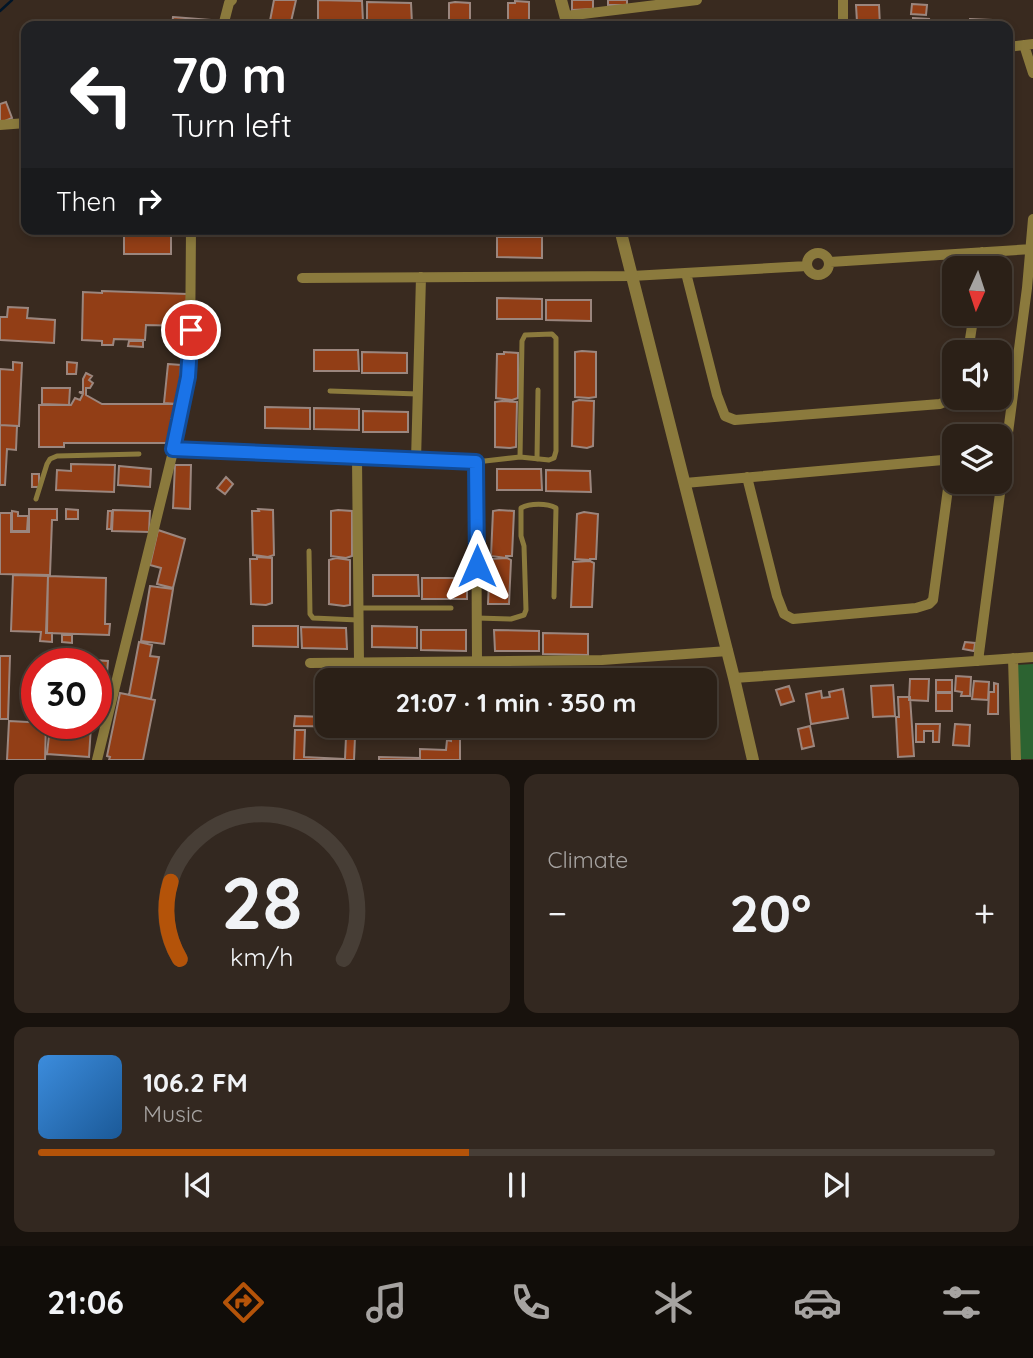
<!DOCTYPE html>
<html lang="en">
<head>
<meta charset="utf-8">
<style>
	:root { --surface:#2b2017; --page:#332820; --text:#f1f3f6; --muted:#a6a3a1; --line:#473e36; --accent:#b45309 }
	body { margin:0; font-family:Quicksand,sans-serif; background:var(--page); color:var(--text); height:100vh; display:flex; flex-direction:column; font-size:26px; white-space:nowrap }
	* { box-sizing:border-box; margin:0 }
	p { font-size:23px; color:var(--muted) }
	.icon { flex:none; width:38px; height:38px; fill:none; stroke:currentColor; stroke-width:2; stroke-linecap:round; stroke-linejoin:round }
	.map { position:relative; height:760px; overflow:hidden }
	.panel { display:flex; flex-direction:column; gap:14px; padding:14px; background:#18120d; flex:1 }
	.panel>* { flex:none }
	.hud { position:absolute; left:21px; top:21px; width:992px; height:214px; border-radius:14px; box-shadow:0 4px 10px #0003,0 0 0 2px var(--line); background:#202124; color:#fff; overflow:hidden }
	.needle { width:46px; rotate:183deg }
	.controls { position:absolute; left:942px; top:256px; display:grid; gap:14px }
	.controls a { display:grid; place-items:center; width:70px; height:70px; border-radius:14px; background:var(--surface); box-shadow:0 4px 10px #0003,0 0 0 2px var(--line); font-size:35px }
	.speed { position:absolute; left:21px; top:648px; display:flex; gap:14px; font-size:35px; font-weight:700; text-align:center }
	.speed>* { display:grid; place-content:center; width:91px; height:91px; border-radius:50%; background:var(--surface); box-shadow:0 4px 10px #0003,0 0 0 2px var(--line); line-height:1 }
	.speed .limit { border:10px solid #d22; background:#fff; color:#111 }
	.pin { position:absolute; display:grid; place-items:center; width:60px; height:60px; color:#fff; margin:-30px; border:4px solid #fff; border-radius:50%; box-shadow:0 2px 7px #0007 }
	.me { position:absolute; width:77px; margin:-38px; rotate:0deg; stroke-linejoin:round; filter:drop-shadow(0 0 5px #0008) }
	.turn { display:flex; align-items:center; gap:24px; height:147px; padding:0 35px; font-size:32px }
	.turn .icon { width:91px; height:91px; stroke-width:2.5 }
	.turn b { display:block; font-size:49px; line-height:60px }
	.then { display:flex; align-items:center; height:66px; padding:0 35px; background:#0003; gap:14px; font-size:26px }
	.big { font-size:52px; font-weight:800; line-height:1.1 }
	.panel .widget { flex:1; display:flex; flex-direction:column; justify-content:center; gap:10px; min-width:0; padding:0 24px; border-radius:14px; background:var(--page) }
	.panel .dial { align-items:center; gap:0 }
	.dial svg { height:182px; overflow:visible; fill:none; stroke:var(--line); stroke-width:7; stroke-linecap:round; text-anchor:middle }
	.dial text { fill:var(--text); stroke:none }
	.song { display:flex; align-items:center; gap:21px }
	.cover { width:84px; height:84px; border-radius:10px; background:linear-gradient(135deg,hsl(210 70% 55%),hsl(210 70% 35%)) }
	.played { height:7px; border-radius:4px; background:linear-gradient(90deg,var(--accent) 45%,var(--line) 45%) }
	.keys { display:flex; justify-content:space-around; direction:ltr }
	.heat { display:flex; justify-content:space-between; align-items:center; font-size:38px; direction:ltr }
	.panel .tiles { flex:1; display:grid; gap:14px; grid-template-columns:1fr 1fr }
	.widget:last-child { grid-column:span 2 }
	.trip { position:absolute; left:315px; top:668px; width:402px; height:70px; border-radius:14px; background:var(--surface); box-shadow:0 4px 10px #0003,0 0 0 2px var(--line); font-weight:800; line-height:70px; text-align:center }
	.tabs { display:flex; height:112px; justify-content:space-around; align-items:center; background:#110d09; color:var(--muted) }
	.tabs .icon { width:49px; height:49px }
	.tabs .active { color:var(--accent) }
	.tabs b { font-size:32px; color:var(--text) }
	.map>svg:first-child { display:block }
</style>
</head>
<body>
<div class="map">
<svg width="1033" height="760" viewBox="0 0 1033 760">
	<rect width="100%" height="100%" fill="#392a1f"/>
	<path fill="#2c6331" d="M1033,664v95h-15l-4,-94z"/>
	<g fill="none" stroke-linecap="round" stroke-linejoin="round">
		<path stroke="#001528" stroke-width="2.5" d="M0,11l12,-11"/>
	</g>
	<path fill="#923e16" stroke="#9b867e" stroke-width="2" d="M274,0h22l-6,26h-21z
		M318,0l44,1 1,21 -45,-1z
		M572,0h21v9l-21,1z
		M608,0h19v5h-19z
		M515,1l14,1v24h-21v-23h7z
		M367,2l44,1 1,21 -45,-1z
		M455,2l15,1v23h-21v-23z
		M912,4l15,1 -1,10 -15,-1z
		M856,5h23l1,21h-20v-4h-3z
		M173,17l50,4v5h-51z
		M913,18l16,1 -1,7h-15z
		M970,19l22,1v6h-22z
		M6,102l6,16 -12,5v-19z
		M124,229h47v25h-47z
		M497,237h45v21l-45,-1z
		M102,291l85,3 -1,32 -40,-1 -1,15 -31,-1 -1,6h-11v-4l-20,-1 1,-48 19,1z
		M497,298l45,1v20h-45z
		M546,300h45v21l-45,-1z
		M8,307l20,1 -1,10 28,2 -1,23 -54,-3v-23h7z
		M167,335l13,1v10l-14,-1z
		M129,341h14v6l-15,-1z
		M314,350h44l1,21h-45z
		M582,351l14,1v45l-7,1 -14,-1v-45z
		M362,352l45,1v20h-45z
		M504,352l14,1v45l-6,2 -16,-2 1,-44h7z
		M13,362l9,1 -3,63 -19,-1v-56l13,1z
		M67,362l10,1 -1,11h-9z
		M168,364l13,1 -3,39 -14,-1z
		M86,373l6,3 -3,4 4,3 -3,5h-4v7l16,9h76l1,15h-8v24h-107v4h-25v-42h32l4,-7 5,2 3,-6 -4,-2h4v-13z
		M42,388h28l-1,17 -27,-1z
		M579,400l15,1 -1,45 -6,2 -15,-2 1,-44z
		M502,401l15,1 -1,45 -6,1 -15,-1v-45z
		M265,407l45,1v21l-45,-1z
		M314,408l45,1v21l-45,-1z
		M363,411l45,1v20h-45z
		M0,425l17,1 -1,24 -9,-1 -2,36h-5z
		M71,464l44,1 -1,27 -58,-2 1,-20 14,1z
		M175,465h16l-1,44 -17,-1z
		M119,466l32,3 -1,18 -32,-2z
		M497,469h44l1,21h-45z
		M546,470l44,1 1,21 -45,-1z
		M32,474h7v13h-7z
		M226,477l7,7 -8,10 -8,-6z
		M29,509h28v11h-5l-2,55 -50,-1v-61h11v19h18z
		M66,509l12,1v9h-12z
		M258,509l15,1 1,45 -6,2 -15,-2 -1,-44h7z
		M113,510l37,1 -1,21 -37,-1z
		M338,510l14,1v45l-6,2 -15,-2v-45z
		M499,510l15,1 -2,45h-6v2l-15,-2 2,-45z
		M12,511l6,1v4h10l-1,15h-15z
		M108,511h4l-1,18h-4z
		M584,512l14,2 -2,45h-6v1l-15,-1 2,-45z
		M158,530l27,9 -12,49 -16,-4 4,-16 -11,-3z
		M257,557l15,1v45l-6,2 -15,-1 -1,-45h7z
		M336,558l14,2v45l-6,1 -15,-2v-44z
		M507,558l4,2 -2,44h-21l2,-45z
		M590,561l4,2 -2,44h-21l2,-45z
		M13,575l35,1 -2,57h6v9l-12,-1 1,-9 -30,-1z
		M373,575h45l1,21h-46z
		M48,576l58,2 -1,46h5l-1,11 -62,-2z
		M422,578h45v21h-45z
		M150,586l23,3 -9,55 -23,-3z
		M253,626h45v21l-45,-1z
		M372,626l45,1v21l-45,-1z
		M301,627l45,1 1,21 -45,-1z
		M421,630h45v21l-45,-1z
		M494,630l45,1v20h-44z
		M543,633l45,1v21l-45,-1z
		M62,635h10v8l-10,-1z
		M139,642l13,3 -2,11 9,1 -8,42 -22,-4z
		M965,642l10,1 -1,8 -11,-2z
		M0,656h10l-2,63h-8z
		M79,659l29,2 -5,63 -21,-1h14v-60h-17z
		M956,676l15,1 -1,19h-9l1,-4 -7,-1z
		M910,679h19l-1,22 -19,-1z
		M936,680h16v12h-16z
		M974,681l15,1 -1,18 -16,-1z
		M994,683l4,1v30h-10l1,-22h5z
		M893,685l2,31 -22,1 -2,-31z
		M789,686l5,15 -13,4 -5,-15z
		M843,689l5,29 -37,6 -5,-30 15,-3 1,7 8,-1 -1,-5z
		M120,693l35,7 -12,60h-34l1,-3 -3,-1z
		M936,693h16v18h-16z
		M898,697h12l4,59 -16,1 -2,-40h3z
		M295,716l32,1v9l36,1 -69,-1z
		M9,721l37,2 -1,37h-38z
		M46,723l45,3 -2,31 -42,-3 2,-19 -3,-1z
		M916,724h24l-1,18h-6v-11h-9v11h-8z
		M955,724l15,1 -1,21 -16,-1z
		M384,726h10l-1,12h-10z
		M452,726h8v34h-81v-3l41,1v-9l26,1 1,-10 4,1z
		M810,726l4,20 -12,3 -4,-20z
		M295,730h10l-1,27 41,2 1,-22h9l-1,23h-60z"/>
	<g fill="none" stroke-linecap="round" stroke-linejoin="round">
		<path stroke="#8b7a3d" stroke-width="5" d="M330,391l88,3
			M537,459l1,-69
			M476,462l44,-5 29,3 5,-2 2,-7v-113l-4,-4 -27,1 -3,6 -2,116
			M36,499l11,-35 3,-5 7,-3 82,-2
			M309,551l1,63 3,4 45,2
			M358,608h93
			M477,618l34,1 13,-4 2,-5 -2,-64 -3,-10v-28c9,-5 26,-5 35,0l-2,89"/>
		<path stroke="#8b7a3d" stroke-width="10" d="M843,0v26
			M566,16l131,-16
			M223,26l6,-23 3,-3
			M1024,45l9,28
			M1008,47l25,-3
			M0,125l26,-2
			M807 264a11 11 0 1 1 22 0a11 11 0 1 1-22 0Z
			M830,262l202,-13
			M980,268l2,-16
			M686,273l31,122 8,21 10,4 205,-16 15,-7
			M302,278l330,-2 175,-10
			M968,352l6,-39
			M173,449l303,13 1,200
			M357,458l2,205
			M416,460l5,-183
			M747,477l30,119 7,18 9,5 123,-11 13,-4 4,-4 19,-141
			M685,483l269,-24
			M1013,658l3,102
			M978,661l49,-373 6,-69
			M310,663l292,-3 126,-9
			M734,678l299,-21
			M97,760l87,-353 6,-51 1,-127"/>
		<path stroke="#8b7a3d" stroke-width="12" d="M561,0l7,26
			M620,229l114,449 19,82"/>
	</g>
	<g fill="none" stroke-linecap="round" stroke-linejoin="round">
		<defs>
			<path id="route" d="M191,330l-3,47 -15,72 303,13 1,104"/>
		</defs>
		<use href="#route" stroke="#114b97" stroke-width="18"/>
		<use href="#route" stroke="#1a73e8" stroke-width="12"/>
	</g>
</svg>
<div class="controls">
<a><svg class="needle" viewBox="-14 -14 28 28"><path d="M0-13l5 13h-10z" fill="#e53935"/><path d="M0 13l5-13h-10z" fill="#a6a3a1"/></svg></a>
<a><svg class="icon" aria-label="sound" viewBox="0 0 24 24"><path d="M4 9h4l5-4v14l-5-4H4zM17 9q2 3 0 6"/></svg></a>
<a><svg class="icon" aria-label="layers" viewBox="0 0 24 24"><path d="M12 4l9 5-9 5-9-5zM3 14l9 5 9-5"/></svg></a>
</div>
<div class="speed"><div class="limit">30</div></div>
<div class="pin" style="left:191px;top:330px;background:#d93025"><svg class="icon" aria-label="arrive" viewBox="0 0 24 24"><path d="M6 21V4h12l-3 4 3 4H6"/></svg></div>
<svg class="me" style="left:477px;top:566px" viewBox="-20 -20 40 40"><path d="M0-17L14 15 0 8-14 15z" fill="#1a73e8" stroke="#fff" stroke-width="4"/></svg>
<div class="trip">21:07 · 1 min · 350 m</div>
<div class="hud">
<div class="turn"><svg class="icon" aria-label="left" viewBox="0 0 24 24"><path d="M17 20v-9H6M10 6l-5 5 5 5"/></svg><div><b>70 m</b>Turn left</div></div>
<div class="then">Then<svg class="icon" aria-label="right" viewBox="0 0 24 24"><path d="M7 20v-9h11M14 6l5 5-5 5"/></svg></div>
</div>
</div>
<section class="panel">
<div class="tiles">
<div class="widget dial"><svg viewBox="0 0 100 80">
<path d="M14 69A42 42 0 1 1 86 69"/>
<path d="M14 69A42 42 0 0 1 10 35" stroke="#b45309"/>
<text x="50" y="56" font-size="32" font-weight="700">28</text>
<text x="50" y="72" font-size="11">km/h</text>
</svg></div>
<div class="widget"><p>Climate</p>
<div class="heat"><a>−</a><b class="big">20°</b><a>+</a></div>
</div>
<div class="widget">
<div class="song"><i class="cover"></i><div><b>106.2 FM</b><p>Music</p></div></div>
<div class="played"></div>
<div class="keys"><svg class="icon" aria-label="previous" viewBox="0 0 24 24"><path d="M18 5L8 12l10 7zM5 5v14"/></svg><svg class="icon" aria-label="pause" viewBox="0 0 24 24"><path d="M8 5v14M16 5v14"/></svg><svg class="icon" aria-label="next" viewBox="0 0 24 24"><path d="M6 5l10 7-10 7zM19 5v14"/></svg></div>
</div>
</div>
</section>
<nav class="tabs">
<b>21:06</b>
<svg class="icon active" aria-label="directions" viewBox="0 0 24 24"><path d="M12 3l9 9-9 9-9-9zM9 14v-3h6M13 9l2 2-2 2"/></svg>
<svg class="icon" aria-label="music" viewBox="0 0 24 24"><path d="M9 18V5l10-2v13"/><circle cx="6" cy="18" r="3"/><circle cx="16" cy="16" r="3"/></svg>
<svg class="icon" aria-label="phone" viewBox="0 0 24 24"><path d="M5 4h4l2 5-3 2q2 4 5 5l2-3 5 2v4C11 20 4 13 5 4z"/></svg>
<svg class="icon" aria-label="climate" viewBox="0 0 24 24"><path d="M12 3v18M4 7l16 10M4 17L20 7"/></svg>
<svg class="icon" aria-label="car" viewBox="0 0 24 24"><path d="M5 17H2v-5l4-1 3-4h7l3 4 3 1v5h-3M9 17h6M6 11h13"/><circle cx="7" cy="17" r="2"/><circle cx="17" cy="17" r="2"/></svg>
<svg class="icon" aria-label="filters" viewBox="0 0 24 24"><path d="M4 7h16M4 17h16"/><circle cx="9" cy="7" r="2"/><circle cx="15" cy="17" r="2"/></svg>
</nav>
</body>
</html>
